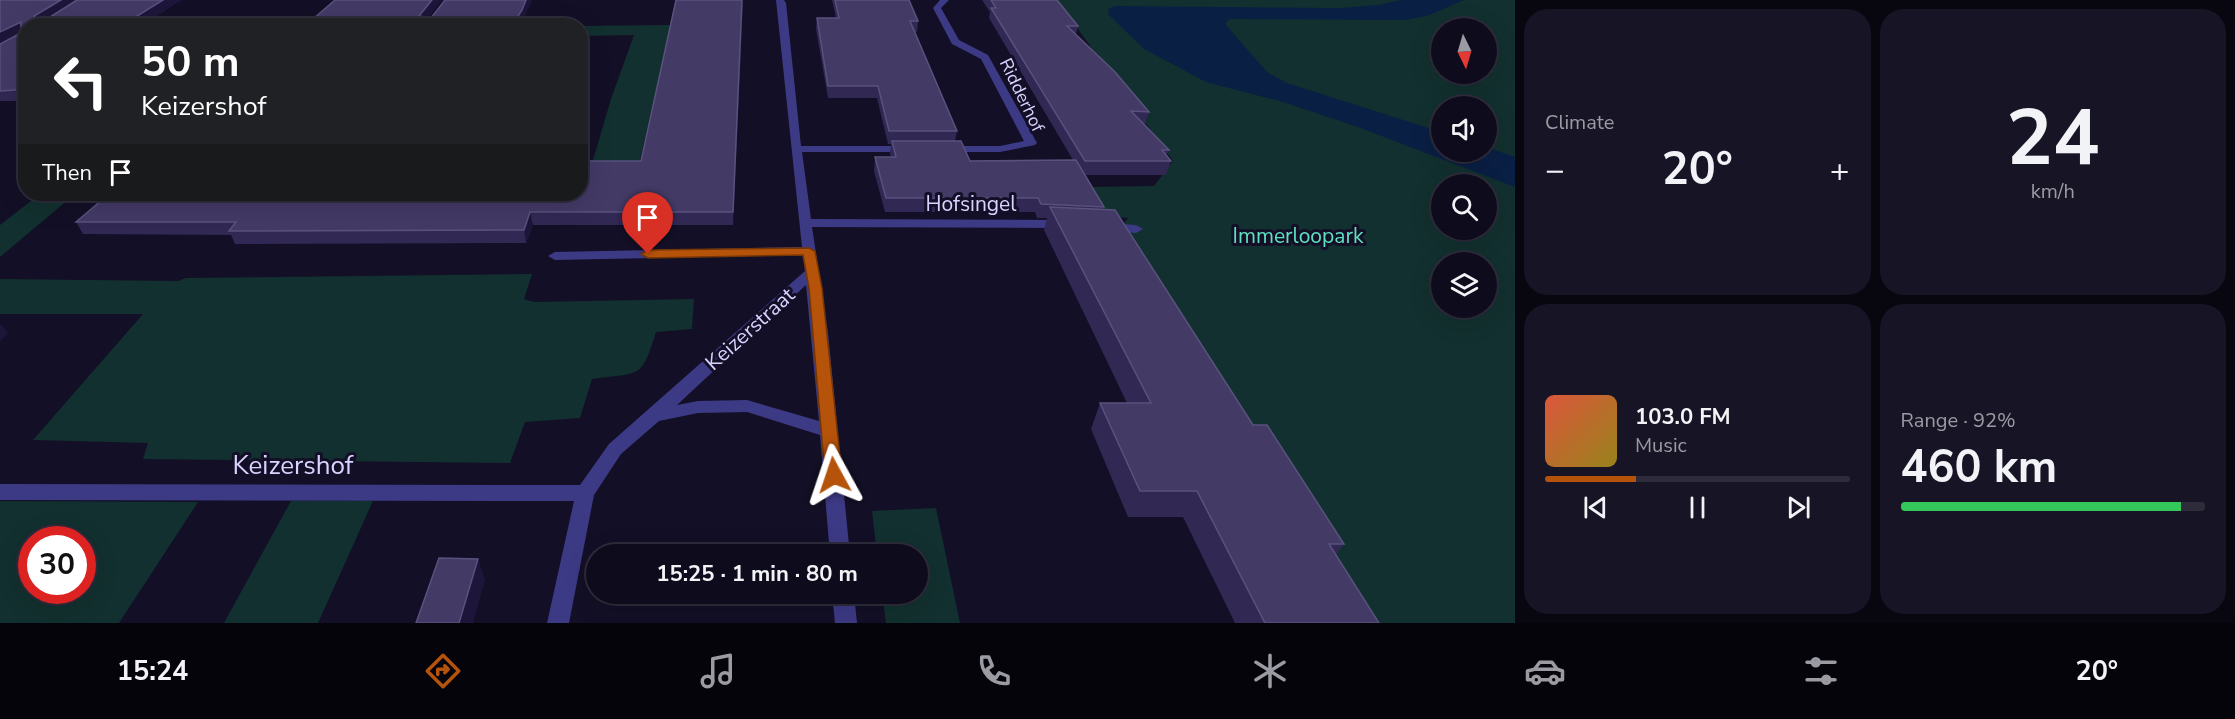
<!DOCTYPE html>
<html lang="en">
<head>
<meta charset="utf-8">
<style>
	:root { --surface:#0e0b1c; --page:#171425; --text:#f1f3f6; --muted:#9b9ba3; --line:#2e2b3b; --accent:#b45309 }
	body { margin:0; font-family:"Nunito Sans",sans-serif; background:var(--page); color:var(--text); height:100vh; display:flex; flex-direction:column; font-size:22px; white-space:nowrap }
	* { box-sizing:border-box; margin:0 }
	p { font-size:20px; color:var(--muted) }
	.icon { flex:none; width:33px; height:33px; fill:none; stroke:currentColor; stroke-width:2; stroke-linecap:round; stroke-linejoin:round }
	.map { position:relative; flex:1; overflow:hidden }
	.side { display:flex; flex-direction:column; gap:9px; padding:9px; background:#08060f; width:720px }
	.side>* { flex:none }
	.hud { position:absolute; left:18px; top:18px; width:570px; height:183px; border-radius:24px; box-shadow:0 6px 24px #0002,0 0 0 2px var(--line); background:#202124; color:#fff; overflow:hidden }
	.needle { width:39px; rotate:175deg }
	.tools { position:absolute; left:1431px; top:18px; display:grid; gap:12px }
	.tools a { display:grid; place-items:center; width:66px; height:66px; border-radius:50%; background:var(--surface); box-shadow:0 6px 24px #0002,0 0 0 2px var(--line); font-size:30px }
	.speed { position:absolute; left:18px; top:526px; display:flex; gap:12px; font-size:30px; font-weight:700; text-align:center }
	.speed>* { display:grid; place-content:center; width:78px; height:78px; border-radius:50%; background:var(--surface); box-shadow:0 6px 24px #0002,0 0 0 2px var(--line); line-height:1 }
	.speed .limit { border:9px solid #d22; background:#fff; color:#111 }
	.pin { position:absolute; display:grid; place-items:center; width:51px; height:51px; color:#fff; margin:-62px -26px; border-radius:50% 50% 50% 0; rotate:-45deg; box-shadow:0 0 6px #0007 }
	.pin .icon { rotate:45deg }
	.me { position:absolute; width:66px; margin:-33px; rotate:355deg; stroke-linejoin:round; filter:drop-shadow(0 0 4px #0008) }
	.turn { display:flex; align-items:center; gap:21px; height:126px; padding:0 24px; font-size:27px }
	.turn .icon { width:78px; height:78px; stroke-width:2.5 }
	.turn b { display:block; font-size:42px; line-height:51px }
	.then { display:flex; align-items:center; height:57px; padding:0 24px; background:#0003; gap:12px; font-size:22px }
	.big { font-size:45px; font-weight:700; line-height:1.1 }
	.side .widget { flex:1; display:flex; flex-direction:column; justify-content:center; gap:9px; min-width:0; padding:0 21px; border-radius:24px; background:var(--page) }
	.side .dial { align-items:center; gap:0 }
	.dial b { font-size:78px; line-height:1 }
	.song { display:flex; align-items:center; gap:18px }
	.cover { width:72px; height:72px; border-radius:9px; background:linear-gradient(135deg,hsl(10 70% 55%),hsl(50 70% 35%)) }
	.played { height:6px; border-radius:3px; background:linear-gradient(90deg,var(--accent) 30%,var(--line) 30%) }
	.keys { display:flex; justify-content:space-around; direction:ltr }
	.heat { display:flex; justify-content:space-between; align-items:center; font-size:33px; direction:ltr }
	.charge { height:9px; border-radius:4px; background:linear-gradient(90deg,#34c759 92%,var(--line) 0) }
	.side .tiles { flex:1; display:grid; gap:9px; grid-template-columns:repeat(2,1fr) }
	.trip { position:absolute; left:586px; top:544px; width:342px; height:60px; border-radius:30px; background:var(--surface); box-shadow:0 6px 24px #0002,0 0 0 2px var(--line); font-weight:700; line-height:60px; text-align:center }
	.dock { display:flex; height:96px; justify-content:space-around; align-items:center; background:#06040b; color:var(--muted) }
	.dock .icon { width:42px; height:42px }
	.dock .active { color:var(--accent) }
	.dock b { font-size:27px; color:var(--text) }
	main { display:flex; flex:1; min-height:0 }
	.map>svg:first-child { display:block }
</style>
</head>
<body>
<main>
<div class="map">
<svg width="1515" height="623" viewBox="0 0 1515 623">
	<rect width="100%" height="100%" fill="#130f26"/>
	<path fill="#12302f" fill-rule="evenodd" d="M1057,0h458v623h-197l-198,-395 8,-10 -21,-2 -18,-29 65,-1 19,-25zM1442,28h44v46h-44zM1442,106h44v46h-44zM1442,184h44v46h-44zM1442,262h44v46h-44z
		M671,25l-35,152h-48l23,-78 23,-64 -53,1 -1,-10h-4z
		M40,194h35l-75,63v-32z
		M532,274l-8,25 10,3 160,-3 -2,30 -36,3c-15,49 -16,40 -64,47l-12,39 -55,4 -15,41 -367,-4 5,-16 -115,-3 110,-126h-143v-35l178,2 8,-3z
		M0,501l198,1 -79,121h-119zM32,540h50v51h-50z
		M291,501h82l-55,122h-94z
		M936,508l24,115h-74l-4,-29h36v-39h-41l-5,-44z"/>
	<path fill="#0a1f44" d="M1401,0h63l-37,16 -22,4 -176,-1 -4,5 42,48 20,11 154,49 1,20h44l1,-5 28,10v30l-157,-60 -75,-25 -77,-20 -62,-33 -35,-34 -1,-6 7,-3 225,2 38,-3z"/>
	<g fill="none" stroke-linecap="round" stroke-linejoin="round">
		<path fill="#3d3a85" fill-rule="evenodd" d="M776,0h8l2,3 15,143h109l6,3 -6,3h-108l9,67 252,1 7,4 -7,4 -251,-1 16,106 22,222h-20l-10,-120 -73,-23 -49,1 -39,8 -38,33 -27,41 -25,128h-22l27,-122 -574,-1v-16l580,1 29,-41 196,-173 -2,-16 -248,5 -7,-4 7,-4 247,-5zM806,285l13,136 -72,-21 -49,1 -21,4z
			M940,0h9l-8,8 18,32 29,15 49,88 -2,2 -35,7h-54l-6,-3 6,-3h54l24,-5 -43,-82 -29,-15 -19,-36z
			M1108,223l28,2 7,4 -7,4 -33,-3 -2,-3 2,-3z
			M832,594h22l3,29h-22z"/>
	</g>
	<path fill="#312854" d="M0,0h181l-40,26h-115l-5,75h-21z
		M676,0h67l-10,225h-200l-7,18 -291,1 -4,-9 -148,-1 -7,-12 565,-61z
		M832,0h77l9,21 -1,11h-2l42,99 -2,10 15,20 103,-1 -84,-142 1,-6 -8,-12h75l21,26 -2,8 73,78 -4,12h-1l25,26 -3,6 5,5 -5,14h-82l20,32 -1,2 150,216 91,119 -8,11 43,68h-144l-52,-106h-55l-37,-88 9,-26h27l-83,-173 3,-12h-10l-2,-6h-150l-11,-41 1,-14h16l-1,-3 1,-10h-3l-11,-46h-49l-12,-69 1,-11h19z"/>
	<path fill="#1d163a" d="M61,0h20l-42,26 -5,-10z
		M163,0h18l-40,26h-20z
		M432,0h10l-20,26 -3,-10z
		M526,0h6l-8,19 -4,7h-8z
		M742,0h1l-10,225v-13z
		M21,22l5,10 -26,13v-13z
		M26,84v14l-5,3 -6,-11z
		M530,212l3,13 -7,18 -2,-13z
		M0,323l8,10 -8,8z
		M478,559l7,21 -12,43h-14z"/>
	<path fill="#433a66" stroke="#5a527e" stroke-width="1.5" d="M0,0h61l-27,16 2,3h11l30,-19h86l-42,26h-95v58l-11,6 -15,1v-47l21,-11v-11l-21,10z
		M335,0h97l-13,16 12,2 14,-18h81l-4,10 -10,16h-207z
		M676,0h66l-9,212h-203l-6,18 -295,1 7,-9h-160l33,-28h471v-33h61z
		M835,0h74l9,21h-8l47,110h-68l-11,-45h-50l-11,-68h22z
		M991,0h66l21,26h-11l48,46 34,40 -18,-1 38,39h-7l9,11h-86l-94,-153h5z
		M892,141h69l9,20 106,-1 28,47 -63,-3 -3,-6h-152l-11,-41h21z
		M1050,207l65,3 138,215h14l77,119h-15l50,79h-114l-68,-132h-57l-40,-88h51z
		M439,558l39,1 -19,64h-43z"/>
	<path fill="#b45309" stroke="#753606" stroke-width="1.5" d="M809,248l6,3 7,37 20,187 -2,4 -6,2 -6,-2 -3,-4 -16,-187 -6,-33 -155,3 -7,-4 7,-4z"/>
	<g text-anchor="middle" stroke-width="6" stroke-linejoin="round" paint-order="stroke">
		<g font-size="18" fill="#d9d4ff" stroke="#130f26">
			<text transform="translate(1022 95) rotate(64)" y="6">Ridderhof</text>
		</g>
		<g font-size="21" fill="#d9d4ff" stroke="#130f26">
			<text x="971" y="211">Hofsingel</text>
			<text transform="translate(750 329) rotate(-42)" y="7">Keizerstraat</text>
		</g>
		<g font-size="21" fill="#5fe0c0" stroke="#130f26">
			<text x="1298" y="243">Immerloopark</text>
		</g>
		<g font-size="26" fill="#d9d4ff" stroke="#130f26">
			<text x="293" y="474">Keizershof</text>
		</g>
	</g>
</svg>
<div class="tools">
<a><svg class="needle" viewBox="-14 -14 28 28"><path d="M0-13l5 13h-10z" fill="#e53935"/><path d="M0 13l5-13h-10z" fill="#9b9ba3"/></svg></a>
<a><svg class="icon" aria-label="sound" viewBox="0 0 24 24"><path d="M4 9h4l5-4v14l-5-4H4zM17 9q2 3 0 6"/></svg></a>
<a><svg class="icon" aria-label="search" viewBox="0 0 24 24"><circle cx="10" cy="10" r="6"/><path d="M15 15l6 6"/></svg></a>
<a><svg class="icon" aria-label="layers" viewBox="0 0 24 24"><path d="M12 4l9 5-9 5-9-5zM3 14l9 5 9-5"/></svg></a>
</div>
<div class="speed"><div class="limit">30</div></div>
<div class="pin" style="left:648px;top:254px;background:#d93025"><svg class="icon" aria-label="arrive" viewBox="0 0 24 24"><path d="M6 21V4h12l-3 4 3 4H6"/></svg></div>
<svg class="me" style="left:834px;top:475px" viewBox="-20 -20 40 40"><path d="M0-17L14 15 0 8-14 15z" fill="#b45309" stroke="#fff" stroke-width="4"/></svg>
<div class="trip">15:25 · 1 min · 80 m</div>
<div class="hud">
<div class="turn"><svg class="icon" aria-label="left" viewBox="0 0 24 24"><path d="M17 20v-9H6M10 6l-5 5 5 5"/></svg><div><b>50 m</b>Keizershof</div></div>
<div class="then">Then<svg class="icon" aria-label="arrive" viewBox="0 0 24 24"><path d="M6 21V4h12l-3 4 3 4H6"/></svg></div>
</div>
</div>
<section class="side">
<div class="tiles">
<div class="widget"><p>Climate</p>
<div class="heat"><a>−</a><b class="big">20°</b><a>+</a></div>
</div>
<div class="widget dial"><b>24</b><p>km/h</p></div>
<div class="widget">
<div class="song"><i class="cover"></i><div><b>103.0 FM</b><p>Music</p></div></div>
<div class="played"></div>
<div class="keys"><svg class="icon" aria-label="previous" viewBox="0 0 24 24"><path d="M18 5L8 12l10 7zM5 5v14"/></svg><svg class="icon" aria-label="pause" viewBox="0 0 24 24"><path d="M8 5v14M16 5v14"/></svg><svg class="icon" aria-label="next" viewBox="0 0 24 24"><path d="M6 5l10 7-10 7zM19 5v14"/></svg></div>
</div>
<div class="widget"><p>Range · 92%</p><b class="big">460 km</b><div class="charge"></div></div>
</div>
</section>
</main>
<nav class="dock">
<b>15:24</b>
<svg class="icon active" aria-label="directions" viewBox="0 0 24 24"><path d="M12 3l9 9-9 9-9-9zM9 14v-3h6M13 9l2 2-2 2"/></svg>
<svg class="icon" aria-label="music" viewBox="0 0 24 24"><path d="M9 18V5l10-2v13"/><circle cx="6" cy="18" r="3"/><circle cx="16" cy="16" r="3"/></svg>
<svg class="icon" aria-label="phone" viewBox="0 0 24 24"><path d="M5 4h4l2 5-3 2q2 4 5 5l2-3 5 2v4C11 20 4 13 5 4z"/></svg>
<svg class="icon" aria-label="climate" viewBox="0 0 24 24"><path d="M12 3v18M4 7l16 10M4 17L20 7"/></svg>
<svg class="icon" aria-label="car" viewBox="0 0 24 24"><path d="M5 17H2v-5l4-1 3-4h7l3 4 3 1v5h-3M9 17h6M6 11h13"/><circle cx="7" cy="17" r="2"/><circle cx="17" cy="17" r="2"/></svg>
<svg class="icon" aria-label="filters" viewBox="0 0 24 24"><path d="M4 7h16M4 17h16"/><circle cx="9" cy="7" r="2"/><circle cx="15" cy="17" r="2"/></svg>
<b>20°</b>
</nav>
</body>
</html>
